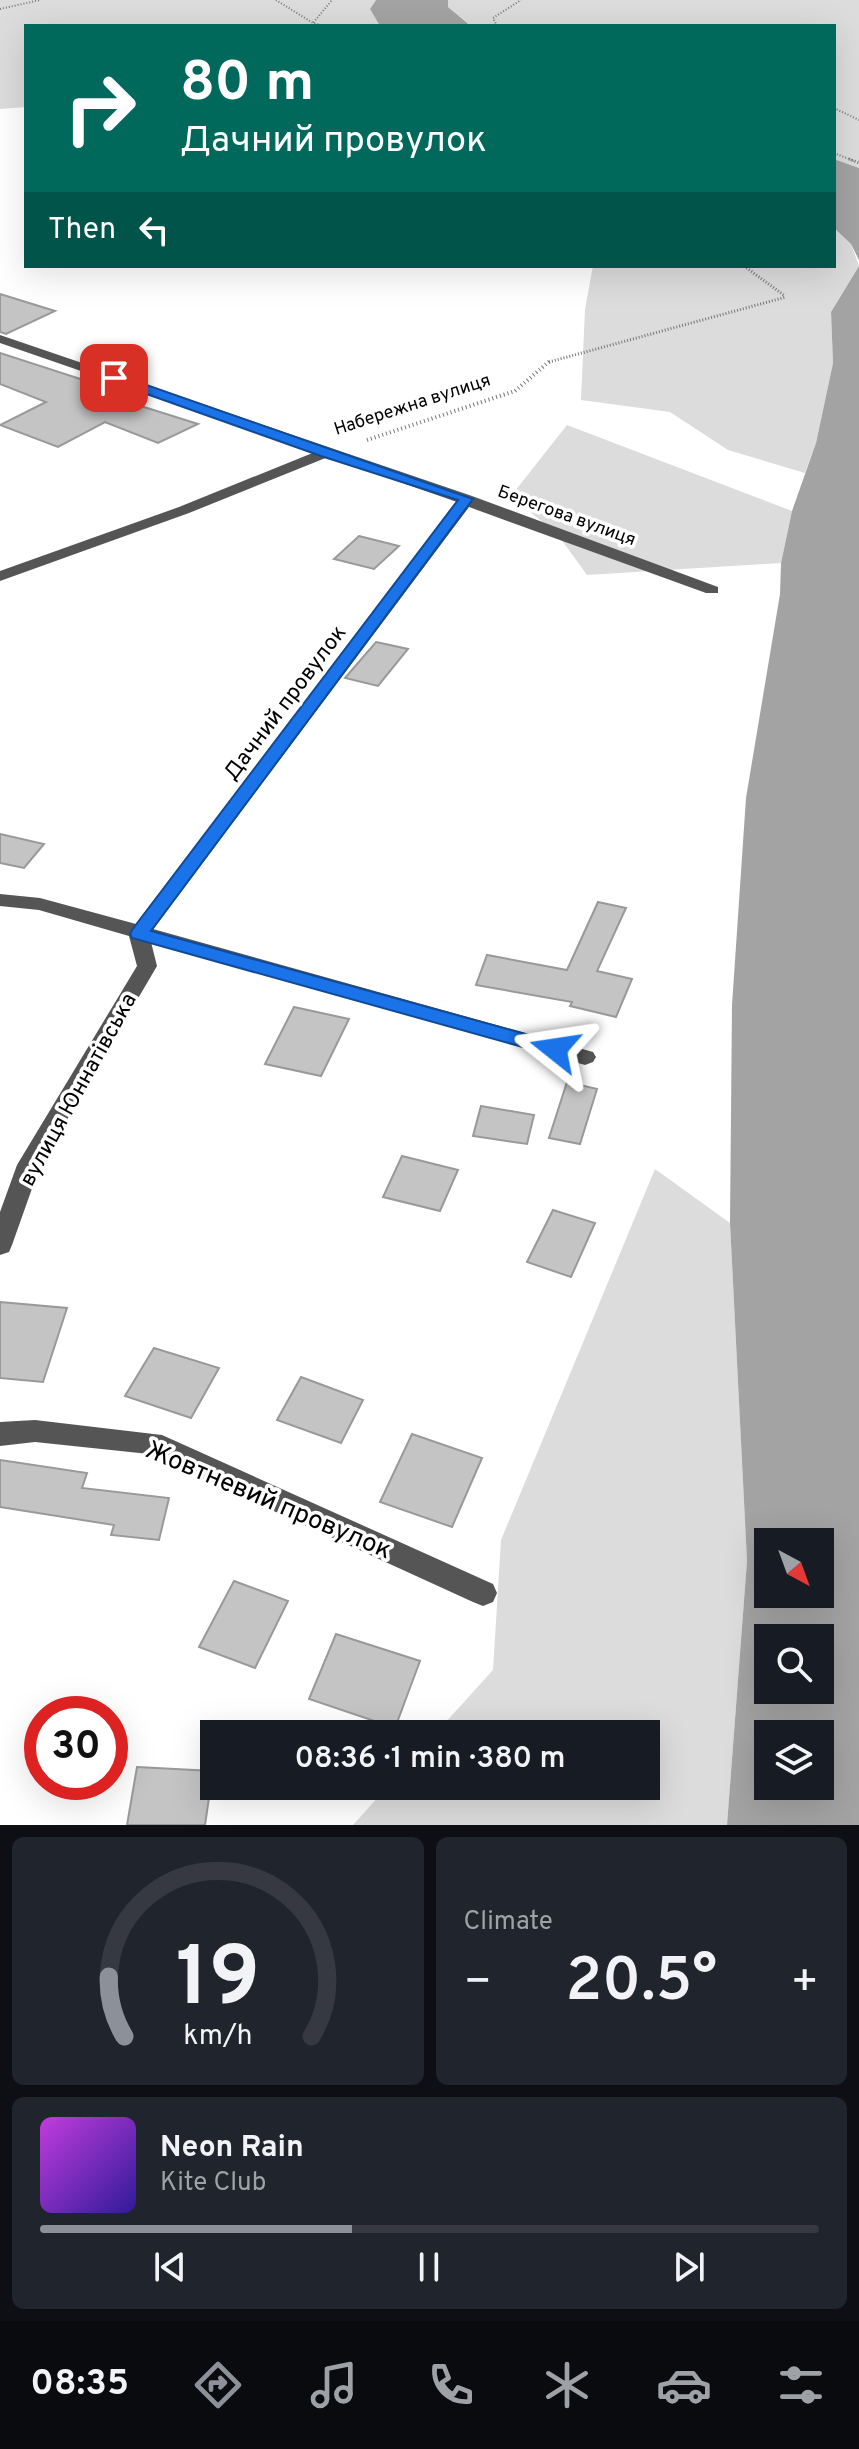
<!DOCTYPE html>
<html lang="en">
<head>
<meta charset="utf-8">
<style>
	:root { --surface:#171b24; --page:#20242c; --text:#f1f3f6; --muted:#9ea1a6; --line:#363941; --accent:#8c9099 }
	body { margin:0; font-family:Overpass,sans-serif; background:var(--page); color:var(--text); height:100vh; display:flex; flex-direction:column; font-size:30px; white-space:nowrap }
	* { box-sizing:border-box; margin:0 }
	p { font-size:26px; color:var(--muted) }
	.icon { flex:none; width:44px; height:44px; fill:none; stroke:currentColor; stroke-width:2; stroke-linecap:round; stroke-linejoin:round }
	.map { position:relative; height:1825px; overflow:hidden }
	.drawer { display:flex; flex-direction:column; gap:12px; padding:12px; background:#0d0f14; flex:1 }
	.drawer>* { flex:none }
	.guide { position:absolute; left:24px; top:24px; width:812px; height:244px; border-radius:0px; box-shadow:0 8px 32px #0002; background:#00695c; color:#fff; overflow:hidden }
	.needle { width:52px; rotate:139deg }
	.controls { position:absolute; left:754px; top:1528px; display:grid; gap:16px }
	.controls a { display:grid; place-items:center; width:80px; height:80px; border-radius:0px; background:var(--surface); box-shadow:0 8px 32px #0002; font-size:40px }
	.speed { position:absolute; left:24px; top:1696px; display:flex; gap:16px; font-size:40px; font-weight:700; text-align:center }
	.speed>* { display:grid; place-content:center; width:104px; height:104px; border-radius:50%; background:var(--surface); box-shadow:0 8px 32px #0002; line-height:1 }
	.speed .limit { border:12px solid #d22; background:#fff; color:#111 }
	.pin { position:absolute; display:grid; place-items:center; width:68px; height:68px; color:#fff; margin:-34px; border-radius:16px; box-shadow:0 4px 12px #0006 }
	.me { position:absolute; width:88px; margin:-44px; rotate:285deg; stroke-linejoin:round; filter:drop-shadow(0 0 6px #0008) }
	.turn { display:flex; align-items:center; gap:28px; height:168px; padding:0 24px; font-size:36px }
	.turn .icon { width:104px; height:104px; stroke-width:2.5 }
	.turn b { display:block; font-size:56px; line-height:68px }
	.then { display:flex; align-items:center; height:76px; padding:0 24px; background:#0003; gap:16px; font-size:30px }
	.big { font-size:60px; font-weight:600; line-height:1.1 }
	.drawer .tile { flex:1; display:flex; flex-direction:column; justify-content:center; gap:12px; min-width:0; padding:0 28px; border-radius:12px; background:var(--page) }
	.drawer .dial { align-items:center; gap:0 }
	.dial svg { height:208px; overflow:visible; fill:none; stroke:var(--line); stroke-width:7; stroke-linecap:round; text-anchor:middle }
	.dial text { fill:var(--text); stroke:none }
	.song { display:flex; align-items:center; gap:24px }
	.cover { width:96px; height:96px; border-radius:12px; background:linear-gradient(135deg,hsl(290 70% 55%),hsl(250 70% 35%)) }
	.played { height:8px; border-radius:4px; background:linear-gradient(90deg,var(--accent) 40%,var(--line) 40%) }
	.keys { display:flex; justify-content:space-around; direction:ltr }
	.heat { display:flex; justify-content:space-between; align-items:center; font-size:44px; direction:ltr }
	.drawer .tiles { flex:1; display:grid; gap:12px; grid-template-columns:1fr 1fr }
	.tile:last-child { grid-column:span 2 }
	.trip { position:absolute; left:200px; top:1720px; width:460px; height:80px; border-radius:0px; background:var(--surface); box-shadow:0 8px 32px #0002; font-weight:600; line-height:80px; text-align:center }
	.menu { display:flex; height:128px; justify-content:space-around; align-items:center; background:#090b0e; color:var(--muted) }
	.menu .icon { width:56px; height:56px }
	.menu .selected { color:var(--accent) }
	.menu b { font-size:36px; color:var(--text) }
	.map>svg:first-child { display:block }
</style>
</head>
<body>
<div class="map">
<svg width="859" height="1825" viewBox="0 0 859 1825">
	<rect width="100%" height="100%" fill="#fff"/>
	<path fill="#dcdcdc" d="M0,0h376l-6,9 10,17h-354v81l-26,2z
		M448,0h411v168l-25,-9v-133h-362l-24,-19z
		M834,228l17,16 8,22 -28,46 2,51 -17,80 -11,30 -77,-23 -58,-38 -89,-12 4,-91 8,-43h241z
		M567,425l225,86 -11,52 -194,12 -29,-40 -47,-39z
		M655,1169l75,54 17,338 -20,264h-374l35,-39h258v-52h-211l58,-64 8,-130z"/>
	<path fill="#a3a3a3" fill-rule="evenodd" d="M376,0h72v7l23,19h-91l-10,-17z
		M834,159l25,9v92l-8,-16 -17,-16z
		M859,266v1559h-132l20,-264 -17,-338 2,-218 14,-207 34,-204 1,-31 11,-52 24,-68 17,-80 -2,-51zM768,1542h52v52h-52zM768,1638h52v52h-52zM768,1734h52v52h-52z"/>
	<path fill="#c4c4c4" stroke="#999" stroke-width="2" d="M0,294l55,17 -49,23 -6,-2z
		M0,353l99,32 -9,5 108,34 -40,19 -53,-21 -47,25 -58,-22 46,-23 -46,-18z
		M359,536l40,10 -25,23 -40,-10z
		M376,642l32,7 -30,37 -33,-8z
		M0,834l44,10 -20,24 -24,-5z
		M598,902l28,6 -29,63 35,8 -16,38 -46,-11 2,-4 -96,-17 11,-30 80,15z
		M294,1007l55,12 -28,57 -56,-12z
		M567,1082l30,7 -17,55 -31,-6z
		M481,1106l53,9 -7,29 -54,-8z
		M402,1156l56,14 -18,41 -57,-14z
		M553,1210l42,13 -24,54 -44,-15z
		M0,1302l67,6 -24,74 -43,-4z
		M154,1348l65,20 -28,50 -66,-22z
		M301,1377l62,23 -22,43 -64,-23z
		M412,1434l70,24 -30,69 -72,-25z
		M0,1460l87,13 -5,15 87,10 -10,42 -48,-5 3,-10 -114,-18z
		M234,1581l54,20 -33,67 -56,-21z
		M336,1634l84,27 -25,67 -86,-29z
		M137,1767l76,4 -8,54h-78z"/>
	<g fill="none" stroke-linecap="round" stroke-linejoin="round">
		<path stroke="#777" stroke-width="2" stroke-dasharray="1 2" stroke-linecap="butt" d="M276,0l37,23
			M0,9l40,-9
			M324,26l-11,-3 19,-23
			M497,26l-4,-8 28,-18
			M834,108l25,12
			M834,153l20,8"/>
		<path stroke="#777" stroke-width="3" stroke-dasharray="1 2" stroke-linecap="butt" d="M849,159l10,4
			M744,266l41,30
			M549,362l237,-65"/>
		<path stroke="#777" stroke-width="4" stroke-dasharray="1 3" stroke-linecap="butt" d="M367,440l148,-49 36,-31"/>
		<path fill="#555" fill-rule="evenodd" d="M0,335l472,161 246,91v6h-12l-237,-86 -316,422 440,123 3,5 -3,5 -8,3 -434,-123 6,24 -117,200 -28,79 -3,7 -9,3v-43l17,-47 120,-199 -8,-30 -90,-26 -39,-4v-12l40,4 96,26 321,-422 -129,-45 -139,56 -189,68v-10l179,-64 136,-55 -315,-109z
			M35,1420l127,15 331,149 4,9 -4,9 -10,4 -10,-4 -324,-148 -114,-12 -35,4v-24z"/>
	</g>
	<path fill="#1a73e8" stroke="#114b97" stroke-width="2" d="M110,375h8l355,124 -322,432 411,113 3,5 -3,5 -7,2 -423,-118 -2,-4 2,-4 326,-430 -137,-44 -211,-75z"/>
	<g text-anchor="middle" stroke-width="7" stroke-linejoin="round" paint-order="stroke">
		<g font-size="18" fill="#000" stroke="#fff">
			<text transform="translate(412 404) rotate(-18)" y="6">Набережна вулиця</text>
			<text transform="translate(567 515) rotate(20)" y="6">Берегова вулиця</text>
		</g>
		<g font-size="22" fill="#000" stroke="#fff">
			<text transform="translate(284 702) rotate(-53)" y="8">Дачний провулок</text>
			<text transform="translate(77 1089) rotate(-61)" y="8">вулиця Юннатівська</text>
		</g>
		<g font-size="26" fill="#000" stroke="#fff">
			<text transform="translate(269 1499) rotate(23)" y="9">Жовтневий провулок</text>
		</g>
	</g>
</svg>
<div class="controls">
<a><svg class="needle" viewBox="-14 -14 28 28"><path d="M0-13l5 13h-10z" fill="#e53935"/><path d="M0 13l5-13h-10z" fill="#9ea1a6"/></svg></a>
<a><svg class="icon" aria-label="search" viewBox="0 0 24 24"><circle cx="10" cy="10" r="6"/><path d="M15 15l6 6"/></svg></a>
<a><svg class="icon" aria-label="layers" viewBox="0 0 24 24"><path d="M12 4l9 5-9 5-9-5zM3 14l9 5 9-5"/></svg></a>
</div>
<div class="speed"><div class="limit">30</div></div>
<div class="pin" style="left:114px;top:378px;background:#d93025"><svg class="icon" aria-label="arrive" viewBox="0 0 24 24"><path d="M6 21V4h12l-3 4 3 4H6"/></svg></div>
<svg class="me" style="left:555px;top:1049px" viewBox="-20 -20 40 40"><path d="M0-17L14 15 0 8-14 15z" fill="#1a73e8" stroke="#fff" stroke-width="4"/></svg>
<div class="trip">08:36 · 1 min · 380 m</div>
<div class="guide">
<div class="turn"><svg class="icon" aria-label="right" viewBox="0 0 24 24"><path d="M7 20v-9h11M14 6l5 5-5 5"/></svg><div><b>80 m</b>Дачний провулок</div></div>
<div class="then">Then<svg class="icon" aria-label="left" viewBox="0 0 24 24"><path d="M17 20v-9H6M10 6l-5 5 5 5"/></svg></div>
</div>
</div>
<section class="drawer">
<div class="tiles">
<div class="tile dial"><svg viewBox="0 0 100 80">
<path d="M14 69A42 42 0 1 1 86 69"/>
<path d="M14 69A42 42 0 0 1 8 46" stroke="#8c9099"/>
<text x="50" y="56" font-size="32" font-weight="700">19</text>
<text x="50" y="72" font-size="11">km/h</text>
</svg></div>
<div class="tile"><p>Climate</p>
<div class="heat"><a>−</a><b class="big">20.5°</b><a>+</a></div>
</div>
<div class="tile">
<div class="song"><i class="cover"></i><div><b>Neon Rain</b><p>Kite Club</p></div></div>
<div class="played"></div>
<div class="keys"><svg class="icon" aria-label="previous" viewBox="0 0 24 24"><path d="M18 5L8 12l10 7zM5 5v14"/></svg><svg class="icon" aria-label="pause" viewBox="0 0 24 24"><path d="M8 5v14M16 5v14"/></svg><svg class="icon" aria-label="next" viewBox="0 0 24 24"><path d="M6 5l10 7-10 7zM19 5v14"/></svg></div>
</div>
</div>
</section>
<nav class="menu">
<b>08:35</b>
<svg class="icon selected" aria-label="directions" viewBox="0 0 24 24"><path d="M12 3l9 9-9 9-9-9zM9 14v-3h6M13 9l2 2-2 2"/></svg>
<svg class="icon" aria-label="music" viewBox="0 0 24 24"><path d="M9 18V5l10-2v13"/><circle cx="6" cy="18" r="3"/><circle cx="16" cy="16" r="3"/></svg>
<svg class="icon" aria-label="phone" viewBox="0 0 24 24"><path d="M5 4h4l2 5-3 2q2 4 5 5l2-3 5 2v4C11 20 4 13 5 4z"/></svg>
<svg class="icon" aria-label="climate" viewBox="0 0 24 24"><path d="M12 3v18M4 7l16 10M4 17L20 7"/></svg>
<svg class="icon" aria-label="car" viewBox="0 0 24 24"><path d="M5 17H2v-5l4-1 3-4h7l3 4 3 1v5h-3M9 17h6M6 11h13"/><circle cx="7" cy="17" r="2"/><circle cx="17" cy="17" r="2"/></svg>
<svg class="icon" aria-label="filters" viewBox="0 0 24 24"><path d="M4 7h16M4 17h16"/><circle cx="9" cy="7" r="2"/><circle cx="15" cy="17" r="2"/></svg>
</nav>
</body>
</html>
